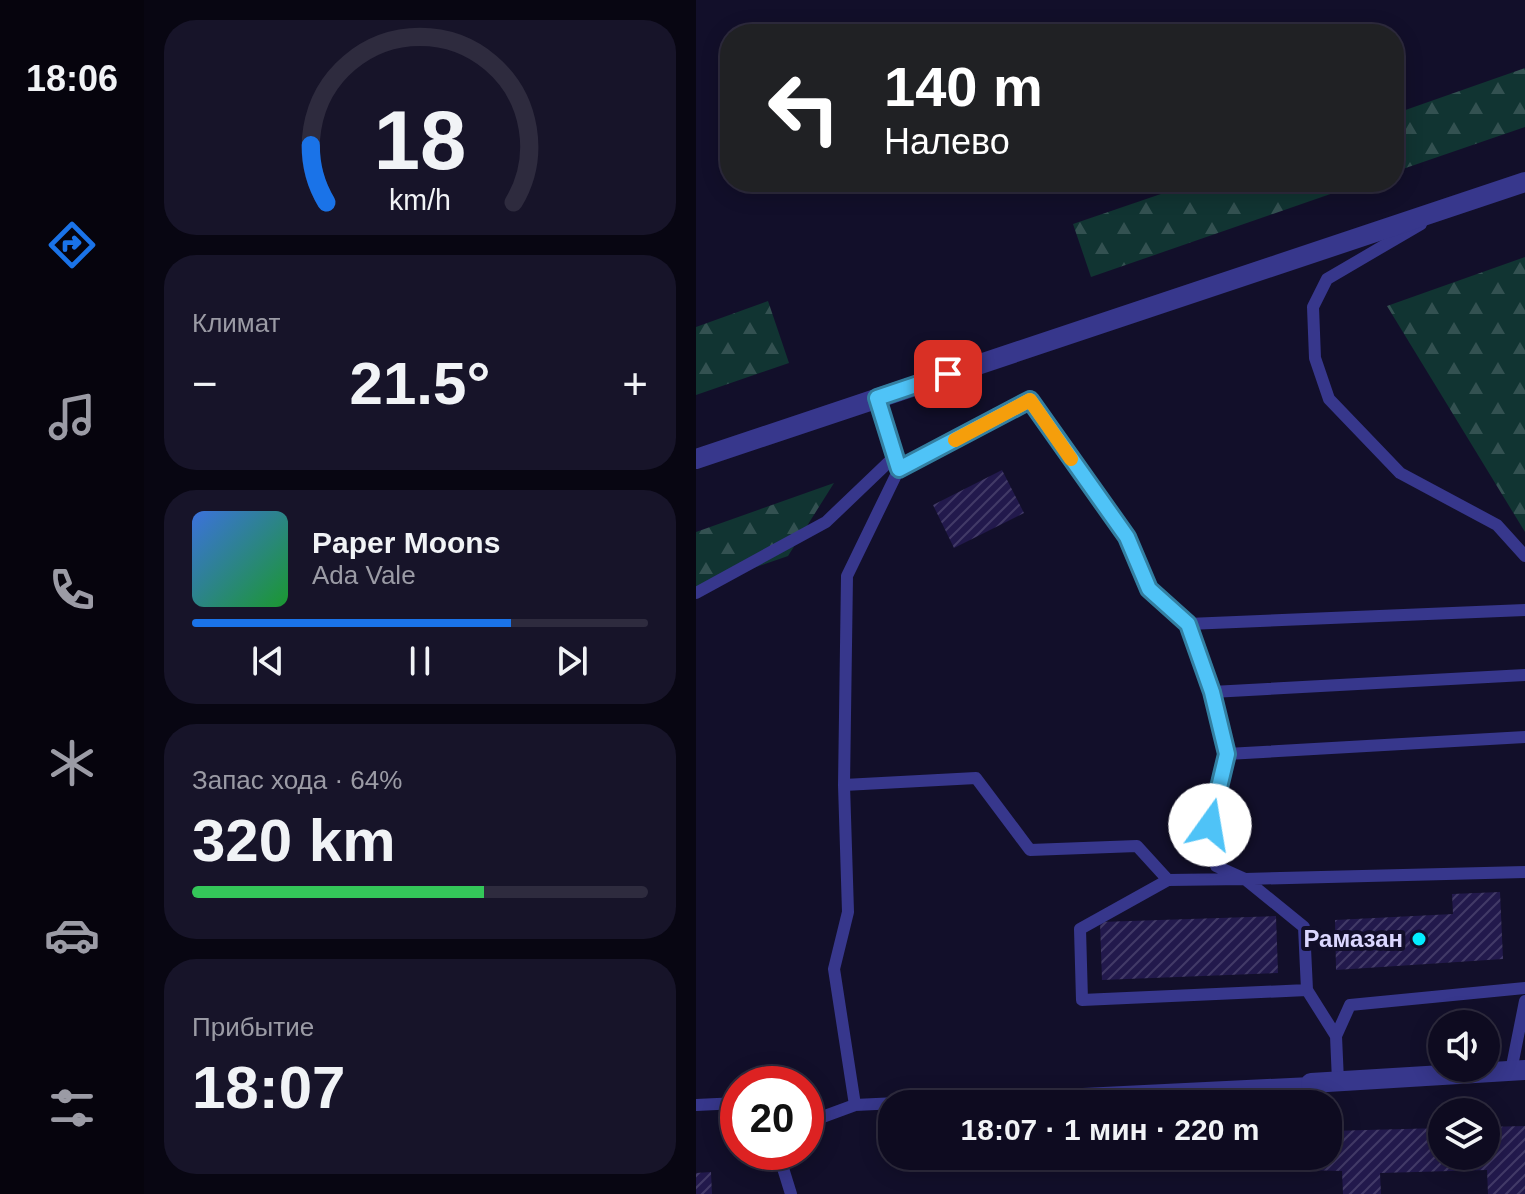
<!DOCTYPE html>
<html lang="ru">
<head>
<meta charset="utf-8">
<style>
	:root { --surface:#0e0b20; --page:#171429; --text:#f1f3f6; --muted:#9b9ba5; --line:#2e2b3e; --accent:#1a73e8 }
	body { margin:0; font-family:Helvetica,sans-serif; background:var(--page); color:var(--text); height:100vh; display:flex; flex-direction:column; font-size:30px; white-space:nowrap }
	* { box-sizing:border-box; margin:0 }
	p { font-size:26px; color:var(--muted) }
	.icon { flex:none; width:44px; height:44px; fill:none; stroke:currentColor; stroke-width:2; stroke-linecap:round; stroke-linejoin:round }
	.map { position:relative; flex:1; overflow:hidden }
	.panel { display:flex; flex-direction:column; gap:20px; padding:20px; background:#080612; width:552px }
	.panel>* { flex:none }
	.guide { position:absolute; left:24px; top:24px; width:684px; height:168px; border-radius:32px; box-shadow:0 4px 20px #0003,0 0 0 2px var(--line); background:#202124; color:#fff; overflow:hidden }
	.fabs { position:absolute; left:732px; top:1010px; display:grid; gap:16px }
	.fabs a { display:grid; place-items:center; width:72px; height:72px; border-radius:50%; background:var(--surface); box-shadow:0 4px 20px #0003,0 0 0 2px var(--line); font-size:40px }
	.speed { position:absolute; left:24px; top:1066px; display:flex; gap:16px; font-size:40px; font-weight:700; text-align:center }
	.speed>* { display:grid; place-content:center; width:104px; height:104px; border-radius:50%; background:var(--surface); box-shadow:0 4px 20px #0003,0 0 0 2px var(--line); line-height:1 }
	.speed .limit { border:12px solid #d22; background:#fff; color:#111 }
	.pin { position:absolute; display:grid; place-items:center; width:68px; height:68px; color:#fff; margin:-34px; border-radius:16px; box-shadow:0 4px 12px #0006 }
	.me { position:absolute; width:88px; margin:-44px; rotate:13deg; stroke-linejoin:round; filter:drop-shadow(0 0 6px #0008) }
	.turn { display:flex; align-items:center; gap:28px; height:168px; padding:0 32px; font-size:36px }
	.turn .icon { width:104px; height:104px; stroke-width:2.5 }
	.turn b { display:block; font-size:56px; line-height:68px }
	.big { font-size:60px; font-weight:800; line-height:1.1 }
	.panel .card { flex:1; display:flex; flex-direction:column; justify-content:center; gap:12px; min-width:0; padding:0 28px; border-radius:32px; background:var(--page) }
	.panel .dial { align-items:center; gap:0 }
	.dial svg { height:208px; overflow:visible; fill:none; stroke:var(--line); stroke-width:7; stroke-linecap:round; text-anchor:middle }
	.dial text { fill:var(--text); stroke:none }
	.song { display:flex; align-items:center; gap:24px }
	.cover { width:96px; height:96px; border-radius:12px; background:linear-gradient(135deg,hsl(220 70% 55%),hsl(130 70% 35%)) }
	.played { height:8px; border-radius:4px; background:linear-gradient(90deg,var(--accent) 70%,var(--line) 70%) }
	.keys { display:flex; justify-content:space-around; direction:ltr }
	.heat { display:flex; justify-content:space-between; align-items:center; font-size:44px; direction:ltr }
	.charge { height:12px; border-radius:6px; background:linear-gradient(90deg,#34c759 64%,var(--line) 0) }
	.trip { position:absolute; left:182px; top:1090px; width:464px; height:80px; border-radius:32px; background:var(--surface); box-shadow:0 4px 20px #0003,0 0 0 2px var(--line); font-weight:800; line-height:80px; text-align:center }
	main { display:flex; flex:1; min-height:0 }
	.dock { display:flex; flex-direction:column; width:144px; justify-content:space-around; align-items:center; background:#06040d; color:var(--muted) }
	.dock .icon { width:56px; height:56px }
	.dock .current { color:var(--accent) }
	.dock b { font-size:36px; color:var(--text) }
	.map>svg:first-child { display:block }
</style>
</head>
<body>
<main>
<nav class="dock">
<b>18:06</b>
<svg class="icon current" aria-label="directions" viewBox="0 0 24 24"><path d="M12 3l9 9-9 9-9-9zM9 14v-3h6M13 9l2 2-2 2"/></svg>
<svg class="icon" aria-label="music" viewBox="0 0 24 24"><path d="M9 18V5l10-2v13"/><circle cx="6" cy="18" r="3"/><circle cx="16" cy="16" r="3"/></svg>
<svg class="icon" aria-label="phone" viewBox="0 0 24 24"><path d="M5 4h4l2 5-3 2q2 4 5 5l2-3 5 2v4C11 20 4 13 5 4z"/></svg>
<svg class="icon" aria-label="climate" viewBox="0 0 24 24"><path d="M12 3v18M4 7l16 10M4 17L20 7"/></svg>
<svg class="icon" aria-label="car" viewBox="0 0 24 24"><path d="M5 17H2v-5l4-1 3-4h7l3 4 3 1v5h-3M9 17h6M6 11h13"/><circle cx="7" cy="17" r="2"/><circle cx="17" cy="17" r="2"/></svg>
<svg class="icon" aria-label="filters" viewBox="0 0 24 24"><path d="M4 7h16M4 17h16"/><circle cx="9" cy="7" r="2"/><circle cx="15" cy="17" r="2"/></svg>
</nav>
<section class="panel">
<div class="card dial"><svg viewBox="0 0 100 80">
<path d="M14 69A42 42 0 1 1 86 69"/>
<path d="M14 69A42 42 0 0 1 8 47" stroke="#1a73e8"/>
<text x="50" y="56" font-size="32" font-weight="700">18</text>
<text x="50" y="72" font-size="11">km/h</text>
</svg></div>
<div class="card"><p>Климат</p>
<div class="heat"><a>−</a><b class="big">21.5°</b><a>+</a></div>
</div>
<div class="card">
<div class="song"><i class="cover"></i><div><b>Paper Moons</b><p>Ada Vale</p></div></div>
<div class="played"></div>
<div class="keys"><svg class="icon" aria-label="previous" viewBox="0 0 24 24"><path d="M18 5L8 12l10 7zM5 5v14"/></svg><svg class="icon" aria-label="pause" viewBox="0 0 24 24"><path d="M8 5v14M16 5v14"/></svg><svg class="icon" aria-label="next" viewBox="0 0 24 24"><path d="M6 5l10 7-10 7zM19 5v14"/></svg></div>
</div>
<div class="card"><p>Запас хода · 64%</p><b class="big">320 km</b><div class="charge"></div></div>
<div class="card"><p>Прибытие</p><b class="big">18:07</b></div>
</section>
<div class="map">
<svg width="829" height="1194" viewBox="0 0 829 1194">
	<defs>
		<pattern id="forest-firs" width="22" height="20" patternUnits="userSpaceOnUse" patternTransform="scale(2)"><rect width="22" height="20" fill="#113432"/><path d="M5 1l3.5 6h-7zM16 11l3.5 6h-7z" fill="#335151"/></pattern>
		<pattern id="building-hatch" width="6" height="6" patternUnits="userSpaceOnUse" patternTransform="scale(2)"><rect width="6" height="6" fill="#22194c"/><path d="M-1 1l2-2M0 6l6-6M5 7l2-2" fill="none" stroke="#423a67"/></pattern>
	</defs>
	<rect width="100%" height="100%" fill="#120f2a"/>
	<path fill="url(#forest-firs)" d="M829,68v59l-131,45v-58z
		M500,182h169l-274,95 -18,-53z
		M829,257v275l-138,-226z
		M72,301l21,62 -93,32v-68z
		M138,483l-46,73 -92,32v-56z"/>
	<path fill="url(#building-hatch)" d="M306,470l22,43 -70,35 -21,-43z
		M804,892l3,67 -167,11 -1,-50 118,-6 -1,-20z
		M580,916l2,57 -176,7 -2,-58z
		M829,1126v68h-37l-1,-24 -107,3 1,21h-38l-1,-23 -36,-1v-14h22v-25l114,-3v28h44v-29z
		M15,1172l1,22h-16v-21z"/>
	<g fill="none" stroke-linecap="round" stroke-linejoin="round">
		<path stroke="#37378c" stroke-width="12" d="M725,224l-94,55 -14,28 2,51 14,41 71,74 97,52 28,31
			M203,469l131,-69 97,137 22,52 39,35 24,68 15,62 -17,71 6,41 29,13 280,-7
			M0,593l130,-71 69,-66
			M492,624l337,-14
			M516,692l313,-17
			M531,754l298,-17
			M148,785l132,-7 54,72 107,-4 31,34 77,-1 59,48 3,63 29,46
			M472,880l-88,49 2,71 225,-10
			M815,1071l14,-70
			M642,1081l-2,-45 14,-31 175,-17
			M0,1105l42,-2
			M159,1105l-21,-136 14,-57 -4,-127 3,-209 52,-107 -22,-71
			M110,1123l49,-18 456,-22
			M82,1152l13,42"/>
		<path stroke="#37378c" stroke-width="20" d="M0,459l829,-277
			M615,1083l214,-13"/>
	</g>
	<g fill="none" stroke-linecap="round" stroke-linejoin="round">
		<defs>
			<path id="route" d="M252,374l-71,24 22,71 131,-69 97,137 22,52 39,35 24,68 15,62 -17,71"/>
		</defs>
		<use href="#route" stroke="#337fa1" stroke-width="20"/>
		<use href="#route" stroke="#4fc3f7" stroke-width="14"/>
		<path stroke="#f59e0b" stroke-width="14" d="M259,440l75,-40 41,59"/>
	</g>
	<circle fill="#03edff" stroke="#120f2a" stroke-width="3" cx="723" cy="939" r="8"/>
	<g text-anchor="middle" stroke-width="8" stroke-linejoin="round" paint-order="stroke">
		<g font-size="24" font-weight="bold" fill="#dbd7ff" stroke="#120f2a" text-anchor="end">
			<text x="707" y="947">Рамазан</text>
		</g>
	</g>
</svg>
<div class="fabs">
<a><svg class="icon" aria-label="sound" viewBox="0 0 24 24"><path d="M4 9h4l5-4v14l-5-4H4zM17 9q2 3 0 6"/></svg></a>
<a><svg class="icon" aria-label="layers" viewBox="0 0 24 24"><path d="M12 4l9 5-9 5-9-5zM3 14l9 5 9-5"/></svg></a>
</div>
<div class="speed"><div class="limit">20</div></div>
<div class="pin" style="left:252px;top:374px;background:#d93025"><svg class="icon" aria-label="arrive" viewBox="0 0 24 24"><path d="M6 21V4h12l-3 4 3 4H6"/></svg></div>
<svg class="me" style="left:514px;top:825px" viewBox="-20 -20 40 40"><circle r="19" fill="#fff"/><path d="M0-13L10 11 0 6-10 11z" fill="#4fc3f7"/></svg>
<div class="trip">18:07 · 1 мин · 220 m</div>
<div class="guide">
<div class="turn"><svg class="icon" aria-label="left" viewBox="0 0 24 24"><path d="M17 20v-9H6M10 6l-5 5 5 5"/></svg><div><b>140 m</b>Налево</div></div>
</div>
</div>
</main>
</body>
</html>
